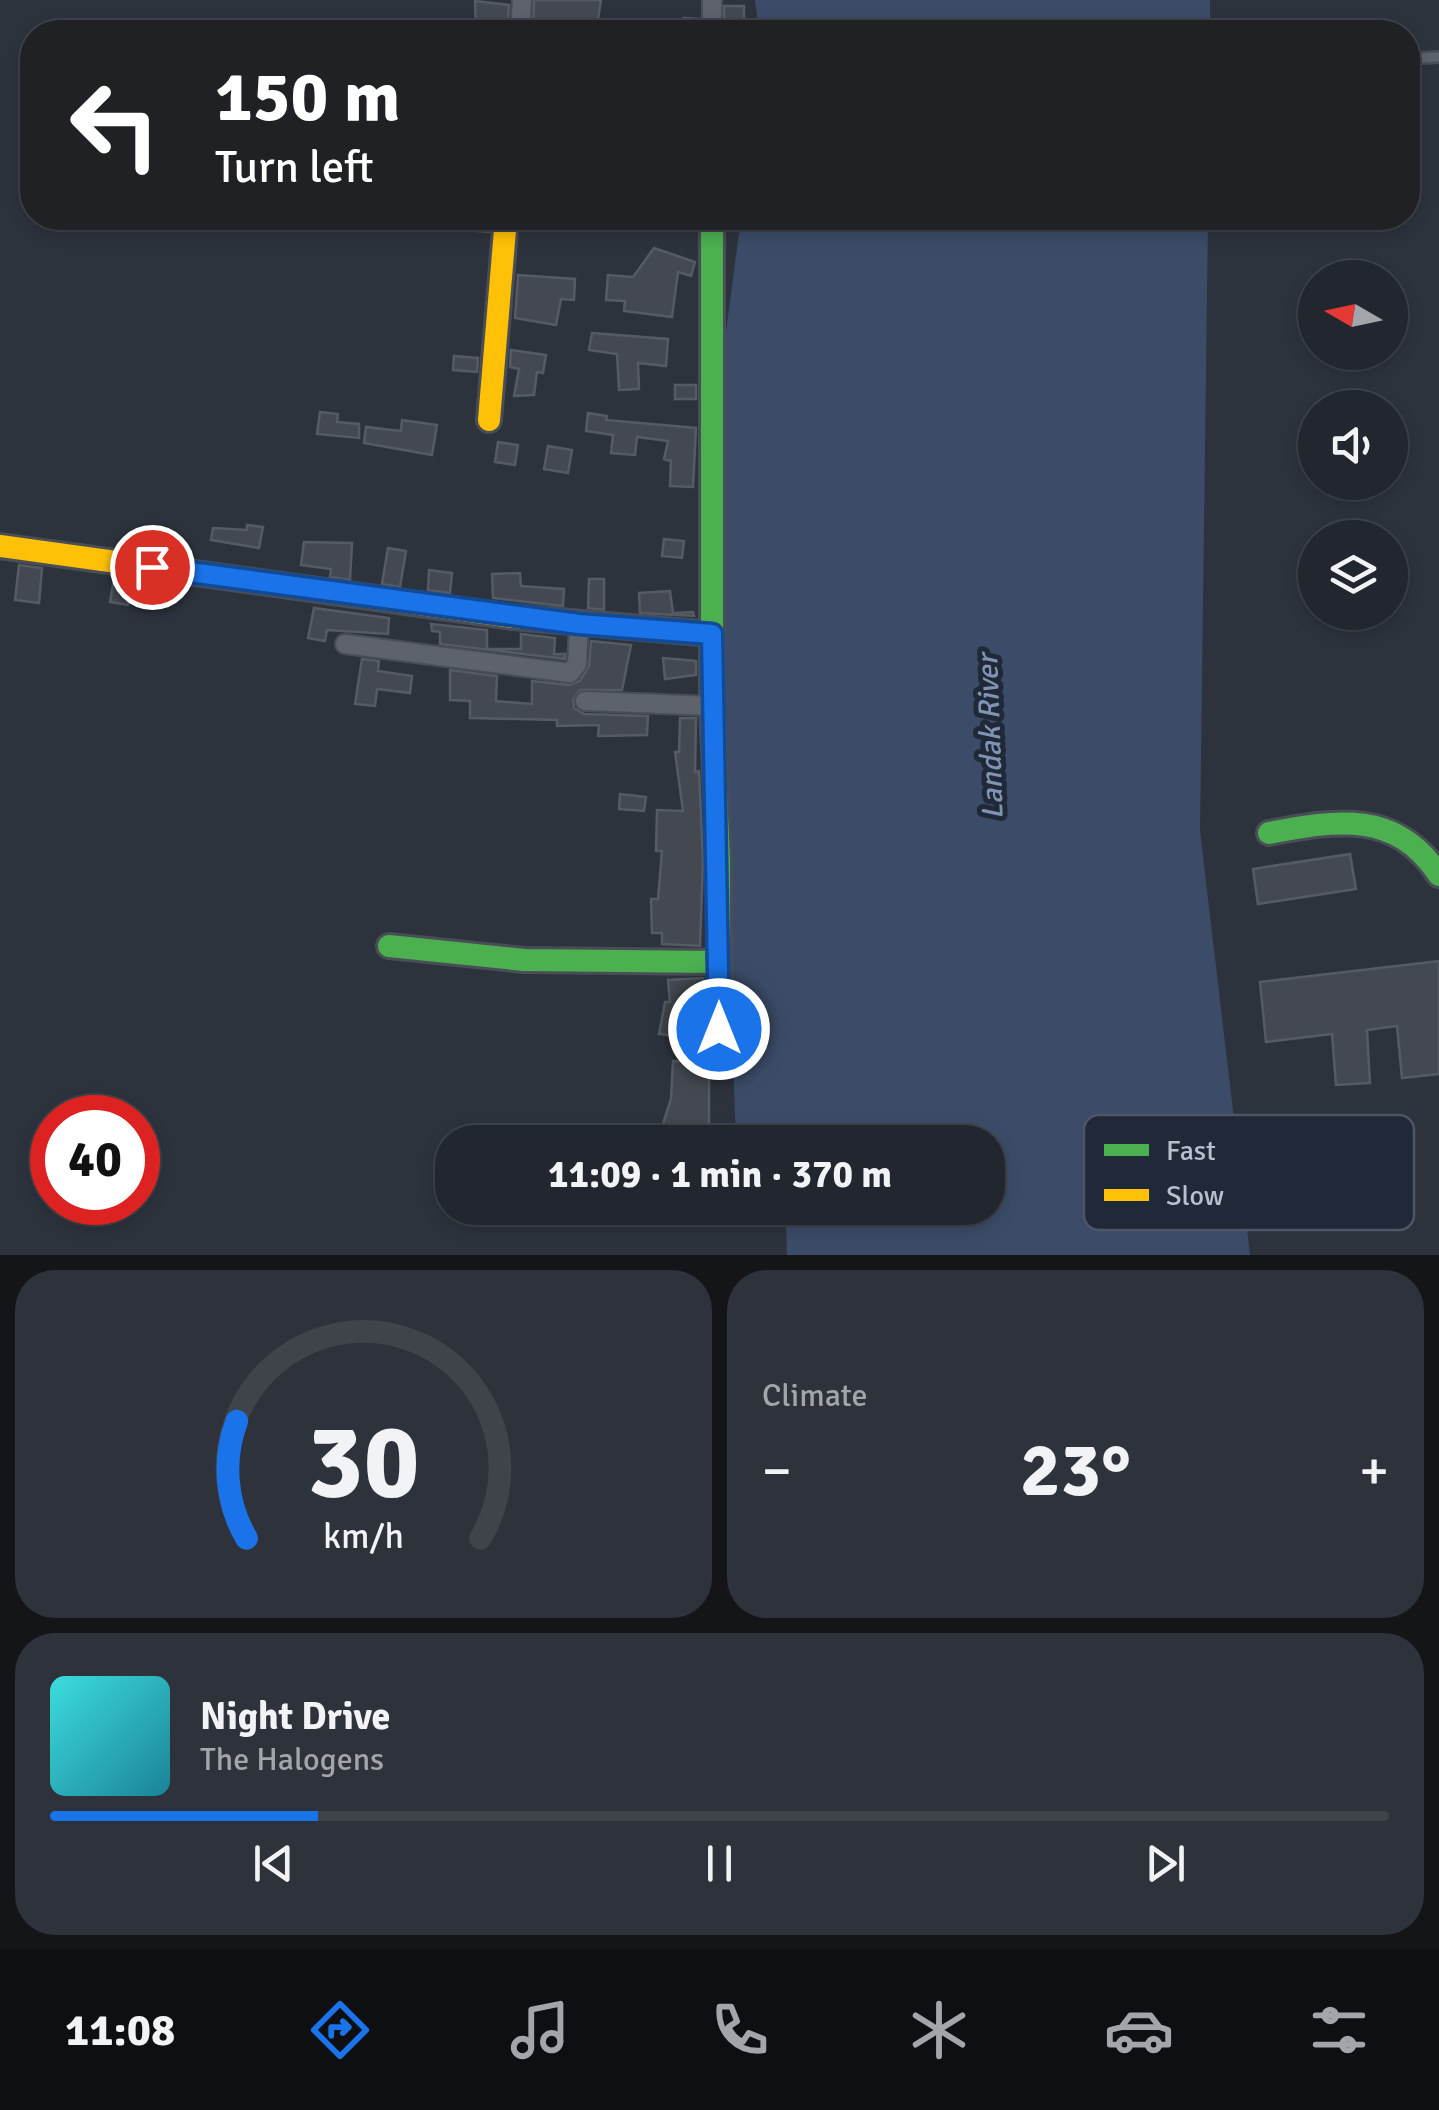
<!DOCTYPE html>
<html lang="en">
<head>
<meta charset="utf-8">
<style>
	:root { --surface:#22262e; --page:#2e323a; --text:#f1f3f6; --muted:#a2a5aa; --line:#3f434a; --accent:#1a73e8 }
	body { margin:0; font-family:Signika,sans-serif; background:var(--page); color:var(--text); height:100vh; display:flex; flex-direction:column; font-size:38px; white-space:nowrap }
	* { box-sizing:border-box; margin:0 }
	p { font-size:32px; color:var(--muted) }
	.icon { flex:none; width:55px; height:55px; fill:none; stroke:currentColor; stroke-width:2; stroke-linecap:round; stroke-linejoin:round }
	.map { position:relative; height:1255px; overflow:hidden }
	.details { display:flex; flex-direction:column; gap:15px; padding:15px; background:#131519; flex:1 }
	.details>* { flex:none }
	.hud { position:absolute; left:20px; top:20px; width:1400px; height:210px; border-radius:40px; box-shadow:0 5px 15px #0003,0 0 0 2px var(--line); background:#202124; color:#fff; overflow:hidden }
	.needle { width:65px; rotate:279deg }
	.tools { position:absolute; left:1298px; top:260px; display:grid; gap:20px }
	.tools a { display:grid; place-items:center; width:110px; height:110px; border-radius:50%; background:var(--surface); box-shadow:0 5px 15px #0003,0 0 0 2px var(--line); font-size:50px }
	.speed { position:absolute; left:30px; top:1095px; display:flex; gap:20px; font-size:50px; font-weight:700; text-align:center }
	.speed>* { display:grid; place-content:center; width:130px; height:130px; border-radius:50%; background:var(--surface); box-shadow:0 5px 15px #0003,0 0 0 2px var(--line); line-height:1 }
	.speed .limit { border:15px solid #d22; background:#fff; color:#111 }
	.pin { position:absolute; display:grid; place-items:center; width:85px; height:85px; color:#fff; margin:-42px; border:5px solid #fff; border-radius:50%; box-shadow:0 2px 10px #0007 }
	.me { position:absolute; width:110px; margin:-55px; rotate:0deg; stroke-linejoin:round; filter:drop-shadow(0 0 8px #0008) }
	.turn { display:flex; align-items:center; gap:35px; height:210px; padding:0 30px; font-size:45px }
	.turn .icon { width:130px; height:130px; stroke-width:2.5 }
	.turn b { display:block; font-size:70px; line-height:85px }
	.big { font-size:75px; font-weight:800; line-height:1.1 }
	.details .card { flex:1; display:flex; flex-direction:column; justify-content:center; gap:15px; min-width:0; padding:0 35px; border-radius:40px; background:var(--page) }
	.details .dial { align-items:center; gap:0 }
	.dial svg { height:260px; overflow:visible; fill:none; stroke:var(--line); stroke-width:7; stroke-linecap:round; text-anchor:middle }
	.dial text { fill:var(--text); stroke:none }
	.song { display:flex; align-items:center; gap:30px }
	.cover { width:120px; height:120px; border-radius:15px; background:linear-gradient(135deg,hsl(180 70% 55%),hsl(190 70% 35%)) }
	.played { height:10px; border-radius:5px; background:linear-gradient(90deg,var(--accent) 20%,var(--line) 20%) }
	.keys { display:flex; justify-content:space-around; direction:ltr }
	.heat { display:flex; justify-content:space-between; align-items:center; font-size:55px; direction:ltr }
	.details .tiles { flex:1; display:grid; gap:15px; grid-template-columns:1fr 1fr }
	.card:last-child { grid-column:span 2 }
	.trip { position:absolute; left:435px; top:1125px; width:570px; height:100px; border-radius:40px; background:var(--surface); box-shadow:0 5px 15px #0003,0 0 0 2px var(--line); font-weight:800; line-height:100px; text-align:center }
	.tabs { display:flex; height:160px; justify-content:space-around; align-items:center; background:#0e0f12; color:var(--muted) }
	.tabs .icon { width:70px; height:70px }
	.tabs .active { color:var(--accent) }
	.tabs b { font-size:45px; color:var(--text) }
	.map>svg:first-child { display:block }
</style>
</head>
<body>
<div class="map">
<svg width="1439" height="1255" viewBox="0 0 1439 1255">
	<rect width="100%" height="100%" fill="#2d333d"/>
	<path fill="#3c4c68" d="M755,0h455v32h-451z
		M741,218h467l-8,613 50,424h-463l-1,-31h-48v-16h250v-66h-252l-12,-336 -6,-413z"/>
	<path fill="#444951" stroke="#555b64" stroke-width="2.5" d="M534,0h67l-3,19 36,5 -1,8h-100z
		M475,1l34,4 -2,27h-31z
		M724,6h20v22h-20z
		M683,18l17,1v13h-18z
		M442,218h48l-1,14 -48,-4z
		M654,248l41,14 -4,14 -13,-4 -6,45 -48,-6 1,-10 -19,-1 2,-25 25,2z
		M518,275l57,4 -1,21 -13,-1 -5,26 -41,-7z
		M592,333l76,6 -2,27 -28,-3 1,26 -20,1 -2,-36 -28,-4z
		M511,350l35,5 -3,18 -6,-1 -3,23 -20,1 5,-27 -9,-2z
		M454,356l24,2 -1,14 -24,-2z
		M675,385h21v14h-21z
		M320,412l18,2 -1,8 22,2v14l-42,-4z
		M588,413l19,3 -1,4 90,8 -3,59 -23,-1 1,-25 -7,-2 4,-18 -31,-4 -2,18 -24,-2 2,-18 -27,-4z
		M402,420l35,5 -5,30 -68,-12 2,-16 35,4z
		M498,442l20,3 -3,20 -20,-3z
		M548,446l24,4 -4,23 -24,-4z
		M247,525l16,2 -4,21 -48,-8 2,-12 34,2z
		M139,531h22l-1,21 -21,-3z
		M664,539l20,2 -2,17 -20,-2z
		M304,542l48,1 -2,37 -20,-3 1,-8 -30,-4z
		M388,548l18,3 -6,36 -18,-3z
		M19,565l23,3 -3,35 -24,-3z
		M429,570l23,3 -2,20 -22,-3z
		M520,573l1,13 43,3 -1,17 -70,-8 -1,-24z
		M114,579l16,2 -2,24 -18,-3z
		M589,579h15v31l-16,-2z
		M670,591l3,22 20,-1 1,4 -54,-3 -1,-20z
		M314,608l75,10 -1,16 -61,-4 -2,11 -17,-3z
		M431,624l56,6v19h34v-15l34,4 -1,16h11v5l-125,-15v-12l-8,-1z
		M591,641l40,4 -9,45h-42l-7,10 1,8 10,6 64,2 -1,19 -49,1 1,-11 -42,1v-6l-87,-2v-17l-20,-1v-30l47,6 -1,25 36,3v-23l37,4 11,-4 9,-15z
		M663,658l33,3v14l-31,4z
		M362,659l17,2 -1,10 34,5 -2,17 -33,-4 -2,17 -20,-2z
		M680,718h16l-1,54 4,-1 4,90 -3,85 -38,-2v-11h-10l-1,-34h7l4,-48h-6l1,-41 26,1 -8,-59h4z
		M620,794l26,3 -2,14 -25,-2z
		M1350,854l6,35 -98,15 -5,-35z
		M1439,961v113l-37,4 -5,-52 -30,4 3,53 -34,2 -4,-51 -66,8 -6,-60z
		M703,978v62l-44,-6 6,-32h5l-2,-22z
		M673,1061l30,1 6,14v49l23,1 -1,16h-36v-4l-35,-5 11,-34z"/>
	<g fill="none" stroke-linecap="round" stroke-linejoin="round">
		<defs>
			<path id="lane" d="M1422,58l17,-1"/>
			<path id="street" d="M520,32l2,-32
				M712,32v-32
				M345,644l225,29 7,-9 2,-40
				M585,701l127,5"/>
			<path id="fast" d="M712,218v488l7,153v204
				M513,617l199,17
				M1269,833c68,-13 127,-23 170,42
				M389,946l135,14 195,2"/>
			<path id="slow" d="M489,420l17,-202
				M0,546l513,71"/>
		</defs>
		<use href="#lane" stroke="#494e56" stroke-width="14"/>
		<use href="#street" stroke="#494e56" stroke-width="22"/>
		<use href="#fast" stroke="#494e56" stroke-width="28"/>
		<use href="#slow" stroke="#494e56" stroke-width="28"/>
		<use href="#lane" stroke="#5e626a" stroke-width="9"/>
		<use href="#street" stroke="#5e626a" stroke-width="18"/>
		<use href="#fast" stroke="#4caf50" stroke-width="22"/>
		<use href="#slow" stroke="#ffc107" stroke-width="22"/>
	</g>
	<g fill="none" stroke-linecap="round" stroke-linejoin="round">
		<defs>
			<path id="route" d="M152,567l427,57 133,10 7,395"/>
		</defs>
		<use href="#route" stroke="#114b97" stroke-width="25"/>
		<use href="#route" stroke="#1a73e8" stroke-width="18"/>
	</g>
	<g text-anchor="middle" stroke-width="10" stroke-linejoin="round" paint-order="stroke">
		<g font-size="30" font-style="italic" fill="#8093b3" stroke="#202938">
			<text transform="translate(990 737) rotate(-92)" y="10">Landak River</text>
		</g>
	</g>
	<rect x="1084" y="1115" width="330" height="115" rx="15" fill="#202938" stroke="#4e5665" stroke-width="2.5"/>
	<rect x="1104" y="1144" width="45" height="12" fill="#4caf50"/>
	<rect x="1104" y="1189" width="45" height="12" fill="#ffc107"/>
	<g font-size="28" fill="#b8bfcd">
		<text x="1166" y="1160">Fast</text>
		<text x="1166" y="1205">Slow</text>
	</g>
</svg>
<div class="tools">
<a><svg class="needle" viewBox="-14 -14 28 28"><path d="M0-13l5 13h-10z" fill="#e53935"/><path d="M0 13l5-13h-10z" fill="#a2a5aa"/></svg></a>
<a><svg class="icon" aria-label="sound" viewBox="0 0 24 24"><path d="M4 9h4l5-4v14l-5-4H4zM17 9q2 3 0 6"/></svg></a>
<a><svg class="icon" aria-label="layers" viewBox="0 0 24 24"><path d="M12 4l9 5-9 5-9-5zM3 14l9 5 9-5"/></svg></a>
</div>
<div class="speed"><div class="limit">40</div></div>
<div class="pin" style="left:152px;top:567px;background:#d93025"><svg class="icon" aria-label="arrive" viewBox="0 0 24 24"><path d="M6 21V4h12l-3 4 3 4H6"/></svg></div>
<svg class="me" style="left:719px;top:1029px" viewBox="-20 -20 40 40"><circle r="17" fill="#1a73e8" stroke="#fff" stroke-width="3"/><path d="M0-11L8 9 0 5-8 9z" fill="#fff"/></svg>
<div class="trip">11:09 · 1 min · 370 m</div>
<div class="hud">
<div class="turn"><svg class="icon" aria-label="left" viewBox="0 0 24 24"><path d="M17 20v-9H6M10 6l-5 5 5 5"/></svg><div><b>150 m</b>Turn left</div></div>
</div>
</div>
<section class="details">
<div class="tiles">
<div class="card dial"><svg viewBox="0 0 100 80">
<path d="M14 69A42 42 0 1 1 86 69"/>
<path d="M14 69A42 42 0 0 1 11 33" stroke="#1a73e8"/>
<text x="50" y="56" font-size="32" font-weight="700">30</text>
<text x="50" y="72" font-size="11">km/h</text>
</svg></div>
<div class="card"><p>Climate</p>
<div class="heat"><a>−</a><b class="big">23°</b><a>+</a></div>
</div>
<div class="card">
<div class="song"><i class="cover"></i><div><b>Night Drive</b><p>The Halogens</p></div></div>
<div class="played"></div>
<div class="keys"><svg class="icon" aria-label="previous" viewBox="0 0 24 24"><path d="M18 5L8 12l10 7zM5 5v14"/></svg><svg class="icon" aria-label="pause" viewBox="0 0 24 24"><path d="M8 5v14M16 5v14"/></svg><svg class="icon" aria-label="next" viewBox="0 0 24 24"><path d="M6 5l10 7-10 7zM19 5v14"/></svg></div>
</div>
</div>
</section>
<nav class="tabs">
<b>11:08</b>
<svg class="icon active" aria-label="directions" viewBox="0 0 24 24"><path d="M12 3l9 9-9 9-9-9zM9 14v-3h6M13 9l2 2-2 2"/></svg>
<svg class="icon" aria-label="music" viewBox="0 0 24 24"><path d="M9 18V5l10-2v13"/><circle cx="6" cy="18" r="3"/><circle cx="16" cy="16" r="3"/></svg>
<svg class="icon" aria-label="phone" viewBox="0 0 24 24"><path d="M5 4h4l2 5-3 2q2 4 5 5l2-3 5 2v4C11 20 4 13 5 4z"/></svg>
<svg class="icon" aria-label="climate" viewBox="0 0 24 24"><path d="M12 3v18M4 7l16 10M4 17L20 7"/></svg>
<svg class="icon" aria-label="car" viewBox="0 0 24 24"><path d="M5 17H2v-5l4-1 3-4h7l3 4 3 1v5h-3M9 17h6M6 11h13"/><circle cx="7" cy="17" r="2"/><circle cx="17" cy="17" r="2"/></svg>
<svg class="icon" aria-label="filters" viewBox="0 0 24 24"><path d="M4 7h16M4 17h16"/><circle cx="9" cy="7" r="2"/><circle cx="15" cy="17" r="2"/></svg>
</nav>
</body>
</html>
